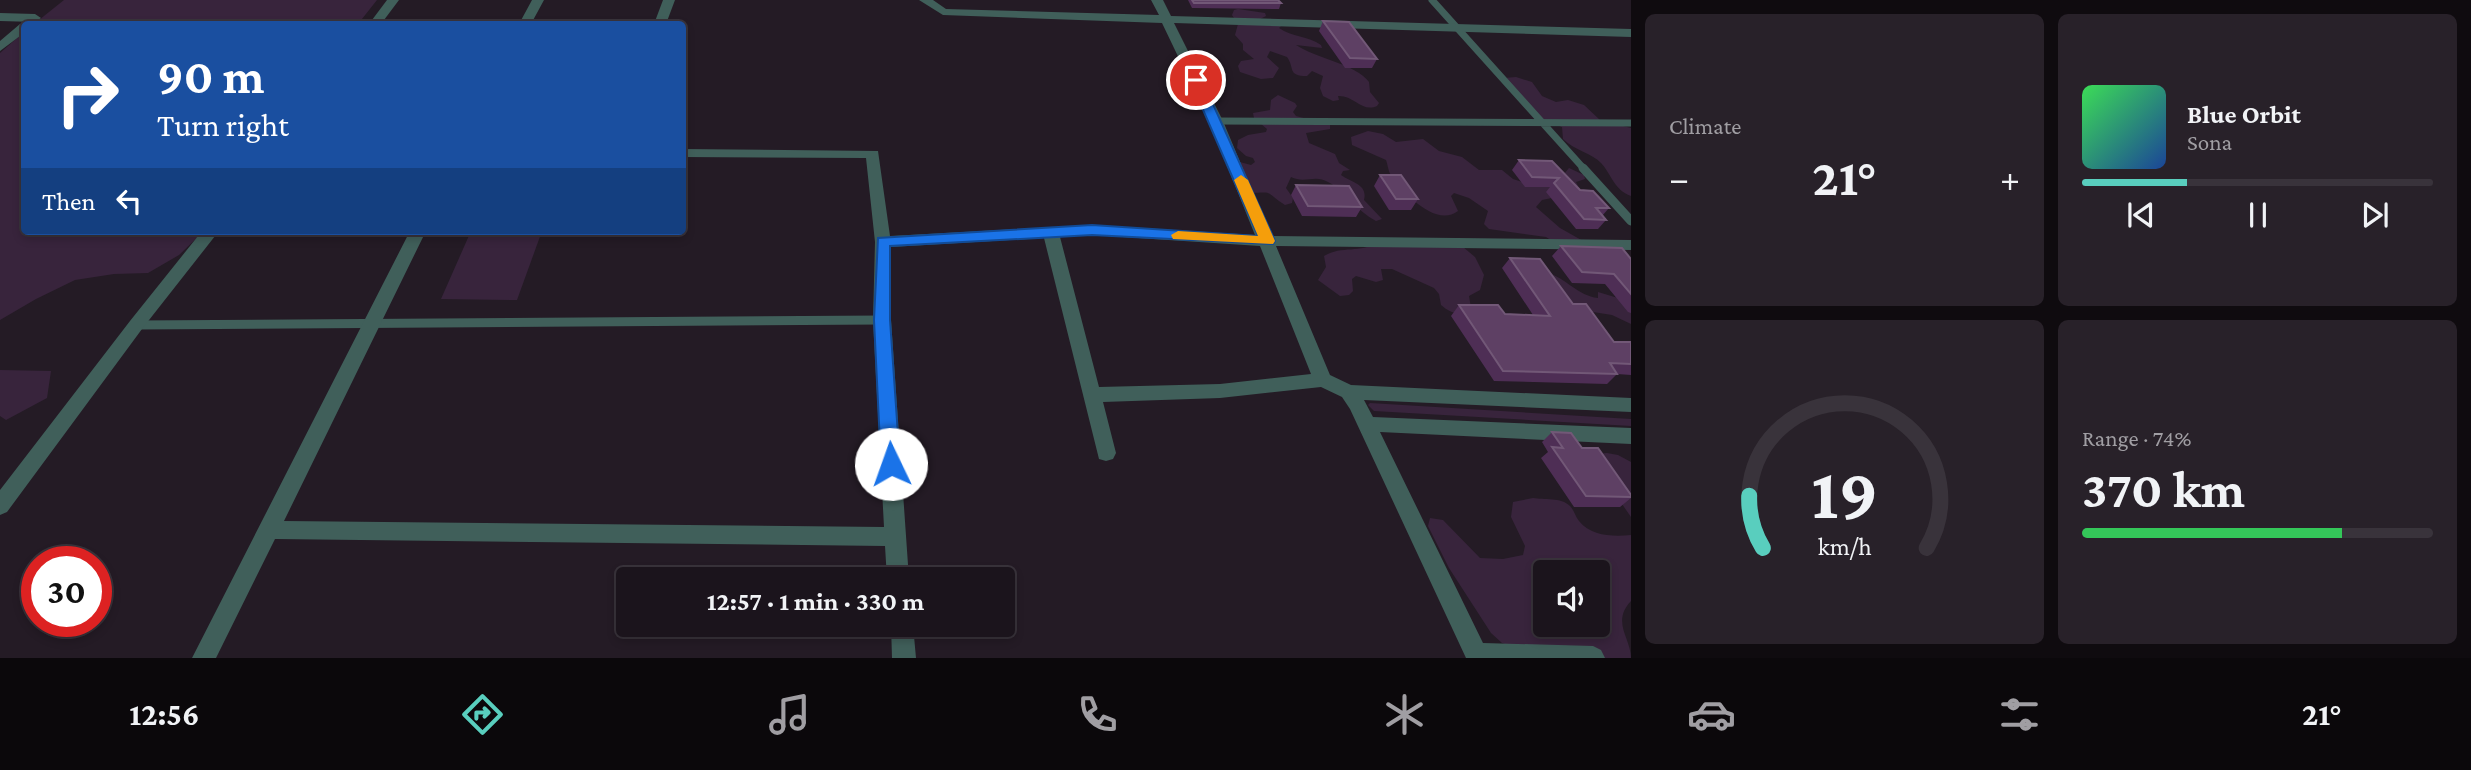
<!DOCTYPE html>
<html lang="en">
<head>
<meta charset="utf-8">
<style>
	:root { --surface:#1b141c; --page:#282129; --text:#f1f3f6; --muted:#a09ea3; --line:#39333b; --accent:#59cebe }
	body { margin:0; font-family:"Crimson Pro",serif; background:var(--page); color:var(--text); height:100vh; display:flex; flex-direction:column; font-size:26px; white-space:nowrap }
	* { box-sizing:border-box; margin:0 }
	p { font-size:23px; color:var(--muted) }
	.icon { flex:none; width:38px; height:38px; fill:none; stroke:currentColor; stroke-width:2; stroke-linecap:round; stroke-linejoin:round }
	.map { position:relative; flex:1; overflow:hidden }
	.drawer { display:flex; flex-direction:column; gap:14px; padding:14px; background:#0f0b0f; width:840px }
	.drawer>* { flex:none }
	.banner { position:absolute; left:21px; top:21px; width:665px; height:214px; border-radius:7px; box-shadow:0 4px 10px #0003,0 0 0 2px var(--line); background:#1a4fa0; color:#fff; overflow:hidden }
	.controls { position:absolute; left:1533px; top:560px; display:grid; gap:14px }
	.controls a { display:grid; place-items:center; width:77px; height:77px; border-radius:7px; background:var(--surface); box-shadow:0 4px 10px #0003,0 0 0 2px var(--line); font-size:35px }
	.speed { position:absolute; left:21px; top:546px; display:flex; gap:14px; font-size:35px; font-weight:700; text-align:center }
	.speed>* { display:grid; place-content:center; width:91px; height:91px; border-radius:50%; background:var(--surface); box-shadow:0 4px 10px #0003,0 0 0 2px var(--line); line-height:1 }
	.speed .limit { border:10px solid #d22; background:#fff; color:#111 }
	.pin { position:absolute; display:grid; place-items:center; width:60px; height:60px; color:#fff; margin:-30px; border:4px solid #fff; border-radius:50%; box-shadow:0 2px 7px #0007 }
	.me { position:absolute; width:77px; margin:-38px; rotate:357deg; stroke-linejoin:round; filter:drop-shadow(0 0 5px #0008) }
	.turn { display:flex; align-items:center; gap:24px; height:147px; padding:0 21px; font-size:32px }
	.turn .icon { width:91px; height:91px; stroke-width:2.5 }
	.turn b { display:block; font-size:49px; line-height:60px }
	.then { display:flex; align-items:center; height:66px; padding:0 21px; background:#0003; gap:14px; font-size:26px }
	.big { font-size:52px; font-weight:700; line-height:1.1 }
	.drawer .tile { flex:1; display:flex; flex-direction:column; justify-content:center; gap:10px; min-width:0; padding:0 24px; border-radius:10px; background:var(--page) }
	.drawer .dial { align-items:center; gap:0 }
	.dial svg { height:182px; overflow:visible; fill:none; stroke:var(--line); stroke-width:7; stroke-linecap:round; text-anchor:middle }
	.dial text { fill:var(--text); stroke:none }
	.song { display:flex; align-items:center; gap:21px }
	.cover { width:84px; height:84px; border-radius:10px; background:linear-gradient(135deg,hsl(130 70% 55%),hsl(220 70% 35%)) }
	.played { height:7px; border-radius:4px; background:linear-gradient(90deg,var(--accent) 30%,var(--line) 30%) }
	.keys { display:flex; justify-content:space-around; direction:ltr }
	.heat { display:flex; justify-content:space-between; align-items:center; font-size:38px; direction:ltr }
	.charge { height:10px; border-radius:5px; background:linear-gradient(90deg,#34c759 74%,var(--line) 0) }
	.drawer .tiles { flex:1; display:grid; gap:14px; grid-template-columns:repeat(2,1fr) }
	.trip { position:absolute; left:616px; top:567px; width:399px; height:70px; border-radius:7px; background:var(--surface); box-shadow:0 4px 10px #0003,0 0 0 2px var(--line); font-weight:700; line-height:70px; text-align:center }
	.tabs { display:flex; height:112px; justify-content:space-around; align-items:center; background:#0b080b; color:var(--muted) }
	.tabs .icon { width:49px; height:49px }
	.tabs .active { color:var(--accent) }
	.tabs b { font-size:32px; color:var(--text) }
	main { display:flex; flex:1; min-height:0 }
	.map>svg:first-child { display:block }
</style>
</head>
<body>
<main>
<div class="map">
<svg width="1631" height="658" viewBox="0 0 1631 658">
	<rect width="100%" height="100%" fill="#241b25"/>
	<path fill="#38243c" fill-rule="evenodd" d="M64,0h313l-19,24h-324z
		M1238,9l27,4 1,3 -8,4 23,6 -2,2c13,9 29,8 42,17l1,3 -26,-3c19,13 60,19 73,37l1,10 9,11 -2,3c-15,7 -23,-11 -39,-10l1,4 -6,1 -10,-5 -3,-8 3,-12 -11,-5 -5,5c-20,0 -12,-8 -20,-19l-17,-6 -3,6 12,11 -6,10 -12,1 -21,-7 -2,-6 3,-5 13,-2 -11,-9v-6l-8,-9 3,-11 -6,-9 2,-5z
		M24,32v199h180l-25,24 -31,18 -34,1 -39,6 -39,19 -36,21v-267z
		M1516,77l16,5 10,14 14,6 12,-2 16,5 16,15 31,8v68c-17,-6 -19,-21 -30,-33 -8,-9 -27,-13 -38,-24l-1,-12 -29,-11 -29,-38z
		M1278,95l17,8 2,3 -4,6 3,4 34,9v4l-24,4 3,10 26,11 4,9 11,7 -7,1 -2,4c11,8 27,9 23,25l18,19 -6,2c-21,-11 -30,-30 -48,-39 -13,-8 -23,2 -37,-5l-5,11 7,10 -1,5 -7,2c-22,-14 -9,-13 -36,-12l-12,-8 10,-9 -7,-3 -4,-12 15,4 4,-3 -2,-4 -7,-2 -9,-8 1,-8 10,-5 18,-3 1,-3 -13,-11 -1,-5 17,-3 1,-10z
		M1368,131l15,3 13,8 27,-3 16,12 23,6 17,13h23l11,9 15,5 36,-10 5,-6 15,7 1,4 -9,3 5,10 -39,8 -6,7 24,21 32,18 -38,-4 -8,-5 -57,-8 -5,-5 4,-13 -19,-13 -15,-5 -3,3 7,15c-23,17 -55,-19 -67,-36 -3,-4 -3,-10 -5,-15l-34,-15 -1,-8z
		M471,231h71l-25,69 -76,-1z
		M1378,242l85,5 12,10 9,18 -4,15 -11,6 2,12 -4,4c-11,3 -18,0 -26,-7l-2,-11 -5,-6 -42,-19h-11l2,11 -7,2 -20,-6 -4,3 1,12 -4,4 -9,1 -22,-16 8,-13 -2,-11c18,-11 36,-2 54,-14z
		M1546,272c20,6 32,24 52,26v-6l20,6 13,11v15l-19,-9 -38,-6z
		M0,370l51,1 -4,27 -41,22 -6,-4z
		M1370,403l261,16v7l-257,-15 -6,-6z
		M1607,453l11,2 13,7v55l-30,-43 -4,-20z
		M1533,498c11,2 28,-1 37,8 4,4 5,10 9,15 12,15 34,16 52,14v66c-20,21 0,37 0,57h-85l-44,-15 -11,-10 -42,-65 -21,-42 2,-8 13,2 37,38 23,1 20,-4 2,-9 -14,-29 2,-15zM1545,572h53v53h-53z"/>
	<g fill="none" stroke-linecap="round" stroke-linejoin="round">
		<path stroke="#405f5a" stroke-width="7" d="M1432,0l153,170
			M1216,121l415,2"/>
		<path stroke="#405f5a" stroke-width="9" d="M1583,168l48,53
			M136,325l746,-5"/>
		<path fill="#405f5a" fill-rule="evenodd" d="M387,0h12l-18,24h-12z
			M532,0h12l-13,24h-12z
			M663,0h12l-9,24h-12z
			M919,0h14l13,9 213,6 -8,-15h12l8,16 460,13v8l-457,-14 49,98 48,115 360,4v10l-355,-4 54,129 21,10 280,13v14l-267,-12 9,17 258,11v16l-251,-12 103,211 110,3 8,4 4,8h-139l-116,-249 -8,-12 -21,-10 -101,11 -117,4 13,51 -3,6 -7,2 -7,-2 -55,-221 -153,9v73l18,259h-22l-2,-33 -610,-7 -59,119h-24l218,-427h16l-142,290 600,6 -11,-207 2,-78 -9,-84 -184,-1v-8l196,2 12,85 202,-11 163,10 -46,-114 -47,-98 -219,-8zM1092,235l168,11 51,128 -91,10 -121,3 -39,-150z
			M0,13l35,1 6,4 -6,4 -35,-1z
			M20,24h8h-4v9l-24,18v-10z
			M202,231h17l-77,98 -135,183 -7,3v-25l130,-169z
			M891,625h22l3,33h-24z"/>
	</g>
	<path fill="#4e2e55" d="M1188,0h90l3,3 -2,6 -87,-1z
		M1323,21l54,38 -5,9h-27l-26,-37z
		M1519,160l33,1 28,29 29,18 -7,8 4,4 -8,9h-22l-30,-37 4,-5h-25l-13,-17z
		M1380,175l38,24 -7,11h-22l-15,-24z
		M1296,185l66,22 -6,10 -54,-1 -11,-21z
		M1561,246l70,13v54l-3,-1 -23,-28 -33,-1 -20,-27z
		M1510,258l63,46 41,38h17v33l-14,-1 -10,10 -113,-3 -43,-65 8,-11 46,9 28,1 -31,-47z
		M1552,432l30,16 49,47v3l-11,9h-46l-33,-49 7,-6 -6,-10z"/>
	<path fill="#5e4064" stroke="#725877" stroke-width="2" d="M1192,0h86l3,3h-87z
		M1323,21l26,1 28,37 -27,-1z
		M1519,160l33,1 28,29 13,1 16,17h-13l10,12 -22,-1 -30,-36 5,-5 -27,-1z
		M1380,175h21l17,24h-22z
		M1296,185l53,1 13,21 -54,-1z
		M1561,246l61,2 9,11v35l-17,-20 -32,-2z
		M1510,258l30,1 33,45h13l28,38h17v22l-21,-1 7,11 -114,-3 -44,-66h39l7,9 45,2z
		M1552,432l19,1 11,15h16l33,47v2l-45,-1 -34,-49 11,1z"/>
	<path fill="#1a73e8" stroke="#114b97" stroke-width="2" d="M1196,77l6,3 73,161 -2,3 -181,-9 -202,11v74l10,144 -3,6 -6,2 -7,-2 -3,-6 -7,-144 4,-82 214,-13 166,11 -68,-156z"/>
	<path fill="#f59e0b" d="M1241,175l7,5 27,61 -2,3 -100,-5 -2,-4 7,-4 80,5 -24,-56z"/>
</svg>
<div class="controls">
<a><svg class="icon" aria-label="sound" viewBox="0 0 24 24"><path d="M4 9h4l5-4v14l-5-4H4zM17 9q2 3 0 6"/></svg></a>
</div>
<div class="speed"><div class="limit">30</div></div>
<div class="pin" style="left:1196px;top:80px;background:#d93025"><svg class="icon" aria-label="arrive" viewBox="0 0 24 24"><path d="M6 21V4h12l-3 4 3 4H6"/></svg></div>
<svg class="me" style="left:891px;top:464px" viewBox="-20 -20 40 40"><circle r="19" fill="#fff"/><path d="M0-13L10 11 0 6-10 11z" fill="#1a73e8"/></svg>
<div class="trip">12:57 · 1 min · 330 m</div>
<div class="banner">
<div class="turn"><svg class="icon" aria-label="right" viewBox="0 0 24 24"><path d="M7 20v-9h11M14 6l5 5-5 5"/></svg><div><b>90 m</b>Turn right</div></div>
<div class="then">Then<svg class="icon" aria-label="left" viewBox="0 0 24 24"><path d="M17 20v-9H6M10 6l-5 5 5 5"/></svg></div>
</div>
</div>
<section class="drawer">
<div class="tiles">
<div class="tile"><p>Climate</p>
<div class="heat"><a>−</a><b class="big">21°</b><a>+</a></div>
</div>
<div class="tile">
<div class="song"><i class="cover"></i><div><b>Blue Orbit</b><p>Sona</p></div></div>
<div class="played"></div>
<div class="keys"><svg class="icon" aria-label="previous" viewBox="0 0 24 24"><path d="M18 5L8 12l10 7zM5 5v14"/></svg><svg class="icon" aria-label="pause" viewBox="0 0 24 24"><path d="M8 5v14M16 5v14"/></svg><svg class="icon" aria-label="next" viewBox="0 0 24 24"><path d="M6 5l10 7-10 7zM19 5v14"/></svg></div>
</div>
<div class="tile dial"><svg viewBox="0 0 100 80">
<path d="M14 69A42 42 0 1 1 86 69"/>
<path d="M14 69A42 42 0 0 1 8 46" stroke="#59cebe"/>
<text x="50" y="56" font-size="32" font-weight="700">19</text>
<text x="50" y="72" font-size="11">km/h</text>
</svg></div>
<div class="tile"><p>Range · 74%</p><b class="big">370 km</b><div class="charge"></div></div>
</div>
</section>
</main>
<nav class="tabs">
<b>12:56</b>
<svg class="icon active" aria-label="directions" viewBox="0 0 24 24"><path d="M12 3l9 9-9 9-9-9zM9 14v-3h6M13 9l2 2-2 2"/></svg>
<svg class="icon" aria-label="music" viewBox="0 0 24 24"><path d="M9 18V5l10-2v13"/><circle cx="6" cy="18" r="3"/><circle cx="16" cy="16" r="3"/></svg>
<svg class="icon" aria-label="phone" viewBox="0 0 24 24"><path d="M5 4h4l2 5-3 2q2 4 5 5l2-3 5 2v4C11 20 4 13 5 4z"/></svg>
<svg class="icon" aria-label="climate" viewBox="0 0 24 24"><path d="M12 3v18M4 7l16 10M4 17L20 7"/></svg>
<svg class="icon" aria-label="car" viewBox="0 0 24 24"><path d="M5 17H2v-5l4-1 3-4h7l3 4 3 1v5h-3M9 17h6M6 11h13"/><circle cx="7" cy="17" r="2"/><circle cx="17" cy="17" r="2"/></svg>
<svg class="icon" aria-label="filters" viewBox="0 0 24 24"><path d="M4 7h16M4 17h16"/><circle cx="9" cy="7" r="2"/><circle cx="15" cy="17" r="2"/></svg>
<b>21°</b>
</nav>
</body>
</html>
